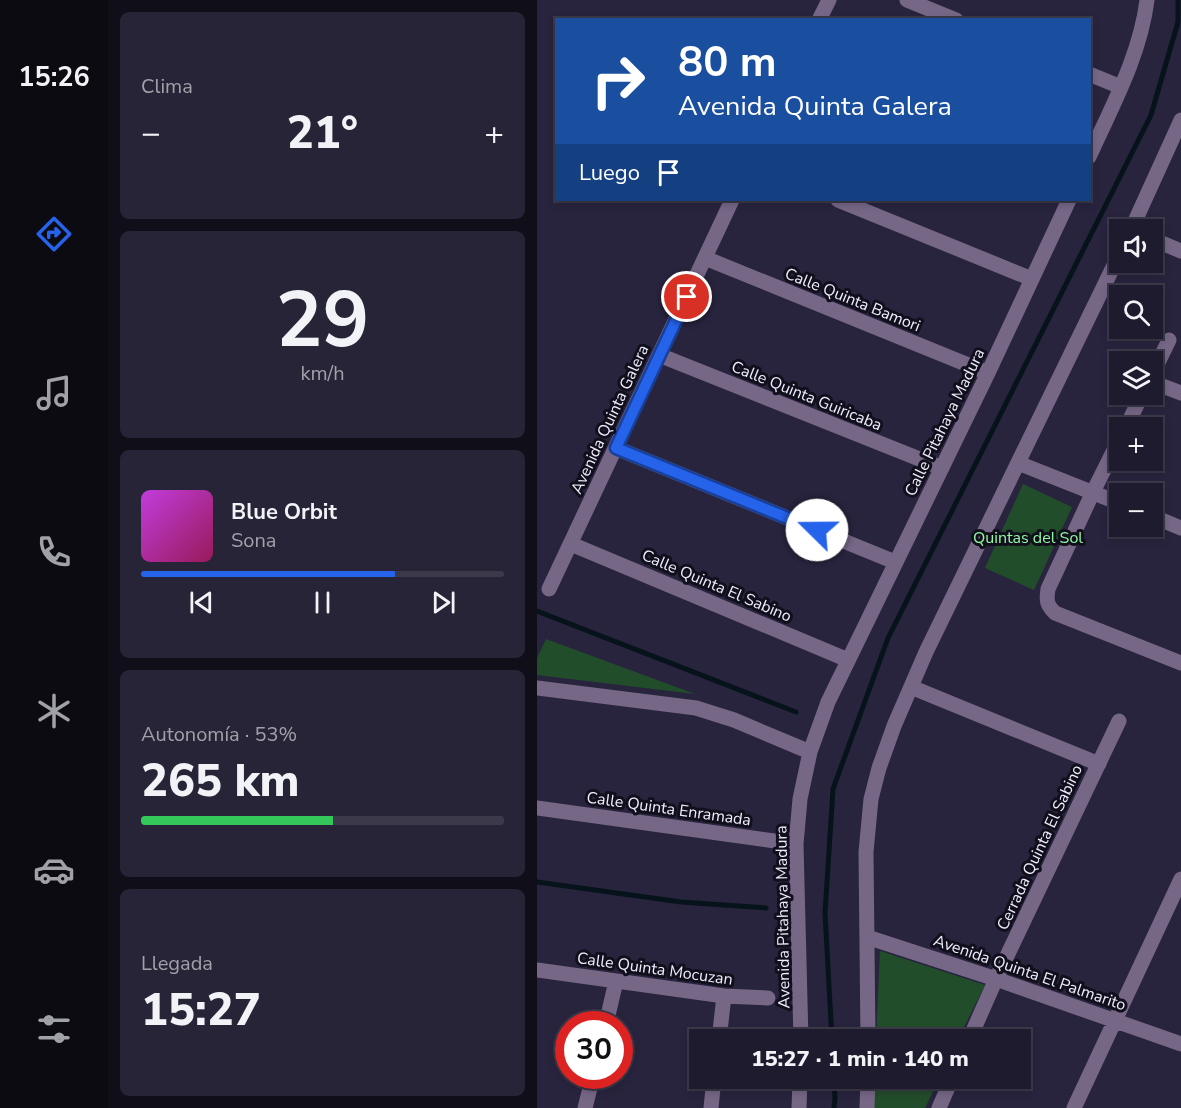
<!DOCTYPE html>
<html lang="es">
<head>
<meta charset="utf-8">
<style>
	:root { --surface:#1e1b2e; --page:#262436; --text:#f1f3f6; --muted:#a1a1aa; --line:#3c394a; --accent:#2563eb }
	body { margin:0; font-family:"Nunito Sans",sans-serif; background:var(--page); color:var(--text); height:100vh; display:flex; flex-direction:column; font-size:22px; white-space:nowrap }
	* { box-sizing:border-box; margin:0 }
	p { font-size:20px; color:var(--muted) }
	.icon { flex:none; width:33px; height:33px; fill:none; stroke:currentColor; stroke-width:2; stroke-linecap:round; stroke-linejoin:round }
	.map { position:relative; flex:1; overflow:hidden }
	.sheet { display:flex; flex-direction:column; gap:12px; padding:12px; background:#100f19; width:429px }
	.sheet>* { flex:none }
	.guide { position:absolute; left:18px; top:18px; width:536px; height:183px; border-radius:0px; box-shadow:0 3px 9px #0003,0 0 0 2px var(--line); background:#1a4fa0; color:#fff; overflow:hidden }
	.tools { position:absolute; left:572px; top:219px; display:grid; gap:12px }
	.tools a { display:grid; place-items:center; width:54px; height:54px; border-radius:0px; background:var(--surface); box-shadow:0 3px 9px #0003,0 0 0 2px var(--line); font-size:30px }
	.speed { position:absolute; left:18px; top:1011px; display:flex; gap:12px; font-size:30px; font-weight:700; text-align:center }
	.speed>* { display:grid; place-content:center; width:78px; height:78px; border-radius:50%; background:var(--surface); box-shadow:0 3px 9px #0003,0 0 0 2px var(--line); line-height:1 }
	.speed .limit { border:9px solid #d22; background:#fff; color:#111 }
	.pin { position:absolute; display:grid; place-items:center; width:51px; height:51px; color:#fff; margin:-26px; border:3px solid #fff; border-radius:50%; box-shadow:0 2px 6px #0007 }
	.me { position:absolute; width:66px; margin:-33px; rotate:292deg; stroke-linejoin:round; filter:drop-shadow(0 0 4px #0008) }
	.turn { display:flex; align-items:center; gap:21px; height:126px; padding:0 24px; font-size:27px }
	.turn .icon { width:78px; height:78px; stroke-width:2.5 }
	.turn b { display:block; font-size:42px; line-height:51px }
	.then { display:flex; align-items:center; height:57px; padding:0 24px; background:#0003; gap:12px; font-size:22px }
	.big { font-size:45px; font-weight:800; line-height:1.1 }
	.sheet .card { flex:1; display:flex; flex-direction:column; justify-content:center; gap:9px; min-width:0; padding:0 21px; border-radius:9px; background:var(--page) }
	.sheet .dial { align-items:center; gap:0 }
	.dial b { font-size:78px; line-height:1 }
	.song { display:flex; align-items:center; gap:18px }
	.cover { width:72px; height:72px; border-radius:9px; background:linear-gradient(135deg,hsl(290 70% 55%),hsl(330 70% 35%)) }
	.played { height:6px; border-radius:3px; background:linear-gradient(90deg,var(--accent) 70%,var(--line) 70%) }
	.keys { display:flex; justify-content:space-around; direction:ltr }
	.heat { display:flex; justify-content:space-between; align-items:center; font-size:33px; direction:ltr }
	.charge { height:9px; border-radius:4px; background:linear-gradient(90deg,#34c759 53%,var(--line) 0) }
	.trip { position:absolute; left:152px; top:1029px; width:342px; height:60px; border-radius:0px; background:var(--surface); box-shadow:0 3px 9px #0003,0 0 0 2px var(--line); font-weight:800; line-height:60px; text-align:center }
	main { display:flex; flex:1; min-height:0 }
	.tabs { display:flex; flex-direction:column; width:108px; justify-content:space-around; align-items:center; background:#0c0b12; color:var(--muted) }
	.tabs .icon { width:42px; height:42px }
	.tabs .current { color:var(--accent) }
	.tabs b { font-size:27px; color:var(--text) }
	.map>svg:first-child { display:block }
</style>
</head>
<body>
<main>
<nav class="tabs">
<b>15:26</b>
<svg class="icon current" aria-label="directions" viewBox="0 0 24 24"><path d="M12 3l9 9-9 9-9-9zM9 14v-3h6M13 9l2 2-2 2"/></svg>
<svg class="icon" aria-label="music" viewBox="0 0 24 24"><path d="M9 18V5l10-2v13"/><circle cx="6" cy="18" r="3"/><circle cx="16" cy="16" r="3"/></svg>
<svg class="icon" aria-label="phone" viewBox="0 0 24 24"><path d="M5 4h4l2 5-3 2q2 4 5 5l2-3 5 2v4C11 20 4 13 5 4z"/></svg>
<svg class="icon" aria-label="climate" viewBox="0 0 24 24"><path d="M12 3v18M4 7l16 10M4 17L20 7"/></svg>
<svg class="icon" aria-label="car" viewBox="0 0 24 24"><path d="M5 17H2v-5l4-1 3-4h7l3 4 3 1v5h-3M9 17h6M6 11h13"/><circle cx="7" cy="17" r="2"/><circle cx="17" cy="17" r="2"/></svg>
<svg class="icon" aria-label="filters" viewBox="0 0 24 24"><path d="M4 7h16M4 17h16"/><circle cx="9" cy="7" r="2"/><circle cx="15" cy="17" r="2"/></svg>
</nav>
<section class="sheet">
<div class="card"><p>Clima</p>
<div class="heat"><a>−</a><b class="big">21°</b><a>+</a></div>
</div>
<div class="card dial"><b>29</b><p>km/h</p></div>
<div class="card">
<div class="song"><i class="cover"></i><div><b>Blue Orbit</b><p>Sona</p></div></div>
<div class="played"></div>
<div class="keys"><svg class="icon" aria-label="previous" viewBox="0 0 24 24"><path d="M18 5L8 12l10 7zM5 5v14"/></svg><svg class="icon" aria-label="pause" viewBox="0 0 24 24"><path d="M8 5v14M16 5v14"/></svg><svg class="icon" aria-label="next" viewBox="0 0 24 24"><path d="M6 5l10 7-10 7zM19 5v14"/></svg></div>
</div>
<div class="card"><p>Autonomía · 53%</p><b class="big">265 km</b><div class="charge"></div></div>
<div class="card"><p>Llegada</p><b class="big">15:27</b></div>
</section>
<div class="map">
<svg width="644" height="1108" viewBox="0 0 644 1108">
	<rect width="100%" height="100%" fill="#28243e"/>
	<path fill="#224d2b" d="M486,484l49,23 -38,83 -49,-22z
		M9,639l149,55 -158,-19v-17z
		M343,951l105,34 -27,54h-82z
		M337,1079h65l-14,29h-52z"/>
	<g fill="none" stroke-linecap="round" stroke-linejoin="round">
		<path stroke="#07131a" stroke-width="5" d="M0,611l259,101
			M0,882l144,20 85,6
			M295,1040l-7,-127 8,-124 55,-151 263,-523 27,-93v-22
			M297,1108l1,-9 -1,-21"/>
		<path stroke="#766787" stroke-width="15" d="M370,0l49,20
			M282,20l10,-20
			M552,74l32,13
			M552,157c23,-51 51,-101 58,-157
			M301,200l194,79
			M594,230l50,-110
			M615,239l29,12
			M168,258l283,115
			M122,355l283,113
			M615,375l17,-35
			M615,382l29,11
			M589,428l16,-34
			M582,440l-26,52 -45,97c-2,12 -1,16 7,24l126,50
			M79,448l279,114
			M481,463l101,40
			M615,516l29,12
			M34,544l277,116
			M12,589l183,-389
			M374,687l188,77
			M0,688l159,20 38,12 76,32
			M0,808l259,36
			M330,937l129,42 185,65
			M0,970l187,26 44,2
			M69,1024l10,-43
			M182,1040l5,-44
			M264,1040l-5,-196 4,-45 10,-47 18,-50 160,-329 81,-173
			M331,1040l-2,-188 5,-53 8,-31 15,-42 32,-74 193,-397
			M432,1040l27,-61 123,-258
			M48,1108l8,-32
			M174,1108l3,-30
			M262,1108l1,-30
			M330,1108l1,-30
			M402,1108l13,-30
			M537,1108l107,-229"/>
	</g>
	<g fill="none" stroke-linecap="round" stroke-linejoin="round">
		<defs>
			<path id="route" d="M150,297l-71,151 201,82"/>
		</defs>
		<use href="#route" stroke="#184099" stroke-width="15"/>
		<use href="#route" stroke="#2563eb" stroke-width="10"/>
	</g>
	<g text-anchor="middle" stroke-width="6" stroke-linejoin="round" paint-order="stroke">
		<g font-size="16" fill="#eeedfe" stroke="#110f1b">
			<text transform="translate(316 299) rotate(22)" y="6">Calle Quinta Bamori</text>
			<text transform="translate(270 395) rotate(22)" y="6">Calle Quinta Guiricaba</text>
			<text transform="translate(72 419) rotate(-65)" y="6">Avenida Quinta Galera</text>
			<text transform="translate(407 422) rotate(-64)" y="6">Calle Pitahaya Madura</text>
			<text transform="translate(180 585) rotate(23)" y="6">Calle Quinta El Sabino</text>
			<text transform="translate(132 808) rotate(8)" y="6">Calle Quinta Enramada</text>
			<text transform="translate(502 847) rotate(-65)" y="6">Cerrada Quinta El Sabino</text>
			<text transform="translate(245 917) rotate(-91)" y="6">Avenida Pitahaya Madura</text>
			<text transform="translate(118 968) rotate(8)" y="6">Calle Quinta Mocuzan</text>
			<text transform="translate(493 972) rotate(19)" y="6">Avenida Quinta El Palmarito</text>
		</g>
		<g font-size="16" fill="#93f7a4" stroke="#110f1b">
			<text x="491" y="543">Quintas del Sol</text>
		</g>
	</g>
</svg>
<div class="tools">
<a><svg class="icon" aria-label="sound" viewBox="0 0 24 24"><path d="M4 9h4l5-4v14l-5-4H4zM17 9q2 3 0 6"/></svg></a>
<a><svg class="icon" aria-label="search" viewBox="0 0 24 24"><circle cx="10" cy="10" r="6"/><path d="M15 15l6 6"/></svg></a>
<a><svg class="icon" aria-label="layers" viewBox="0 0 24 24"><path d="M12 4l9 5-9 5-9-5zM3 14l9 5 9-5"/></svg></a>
<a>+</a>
<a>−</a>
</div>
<div class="speed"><div class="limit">30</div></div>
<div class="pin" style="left:150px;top:297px;background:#d93025"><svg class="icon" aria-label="arrive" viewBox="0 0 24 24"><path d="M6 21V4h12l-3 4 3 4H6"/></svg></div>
<svg class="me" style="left:280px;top:530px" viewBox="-20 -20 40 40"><circle r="19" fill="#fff"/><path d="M0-13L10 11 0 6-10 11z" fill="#2563eb"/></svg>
<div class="trip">15:27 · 1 min · 140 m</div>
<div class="guide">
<div class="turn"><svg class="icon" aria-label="right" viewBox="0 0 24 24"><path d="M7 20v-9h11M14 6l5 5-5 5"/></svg><div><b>80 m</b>Avenida Quinta Galera</div></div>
<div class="then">Luego<svg class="icon" aria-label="arrive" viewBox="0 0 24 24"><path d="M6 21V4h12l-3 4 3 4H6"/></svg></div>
</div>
</div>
</main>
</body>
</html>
